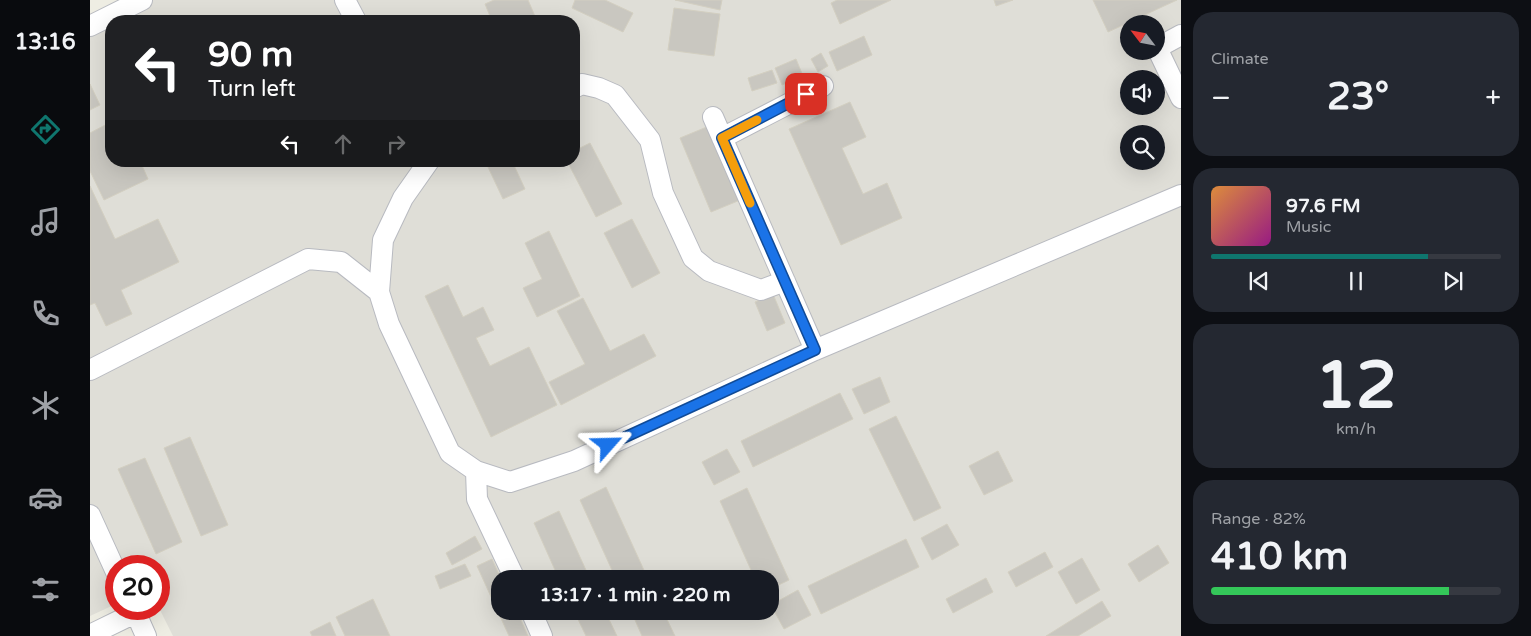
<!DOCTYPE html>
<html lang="en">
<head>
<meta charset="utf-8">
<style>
	:root { --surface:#171b24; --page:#242831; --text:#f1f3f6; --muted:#9ea1a6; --line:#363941; --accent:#0f766e }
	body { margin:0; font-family:"Varela Round",sans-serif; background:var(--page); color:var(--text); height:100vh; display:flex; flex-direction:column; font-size:19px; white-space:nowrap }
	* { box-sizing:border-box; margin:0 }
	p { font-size:16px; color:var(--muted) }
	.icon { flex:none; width:28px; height:28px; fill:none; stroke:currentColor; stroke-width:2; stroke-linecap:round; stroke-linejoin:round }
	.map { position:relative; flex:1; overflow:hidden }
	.side { display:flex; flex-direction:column; gap:12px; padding:12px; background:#0d0f14; width:350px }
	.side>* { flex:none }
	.hud { position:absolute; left:15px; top:15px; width:475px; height:152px; border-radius:20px; box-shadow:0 5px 20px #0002; background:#202124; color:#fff; overflow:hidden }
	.needle { width:32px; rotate:302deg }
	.buttons { position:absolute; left:1030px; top:15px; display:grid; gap:10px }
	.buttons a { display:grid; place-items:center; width:45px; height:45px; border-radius:50%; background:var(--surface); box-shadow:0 5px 20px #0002; font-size:25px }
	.speed { position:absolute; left:15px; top:555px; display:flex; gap:10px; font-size:25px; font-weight:700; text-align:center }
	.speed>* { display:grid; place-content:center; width:65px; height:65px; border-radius:50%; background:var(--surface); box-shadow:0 5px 20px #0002; line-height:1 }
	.speed .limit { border:8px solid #d22; background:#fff; color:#111 }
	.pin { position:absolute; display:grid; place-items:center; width:42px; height:42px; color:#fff; margin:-21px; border-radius:10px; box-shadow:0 2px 8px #0006 }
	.me { position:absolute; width:55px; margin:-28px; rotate:65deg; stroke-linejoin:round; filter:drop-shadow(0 0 4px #0008) }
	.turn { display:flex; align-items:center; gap:18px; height:105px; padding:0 20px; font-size:22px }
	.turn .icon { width:65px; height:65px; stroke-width:2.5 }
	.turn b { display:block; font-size:35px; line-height:42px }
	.lanes { display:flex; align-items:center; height:48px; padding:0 20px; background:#0003; justify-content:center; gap:25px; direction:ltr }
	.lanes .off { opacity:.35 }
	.big { font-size:38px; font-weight:700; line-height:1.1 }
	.side .widget { flex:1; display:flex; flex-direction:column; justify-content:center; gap:8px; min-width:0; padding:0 18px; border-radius:20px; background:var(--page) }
	.side .dial { align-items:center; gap:0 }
	.dial b { font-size:65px; line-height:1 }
	.song { display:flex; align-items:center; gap:15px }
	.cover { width:60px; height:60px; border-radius:8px; background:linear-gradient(135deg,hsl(30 70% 55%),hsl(310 70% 35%)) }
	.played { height:5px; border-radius:2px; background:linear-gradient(90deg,var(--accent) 75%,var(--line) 75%) }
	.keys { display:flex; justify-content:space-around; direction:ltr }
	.heat { display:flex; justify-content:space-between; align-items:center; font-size:28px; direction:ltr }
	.charge { height:8px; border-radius:4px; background:linear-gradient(90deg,#34c759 82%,var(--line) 0) }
	.trip { position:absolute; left:401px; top:570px; width:288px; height:50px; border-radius:20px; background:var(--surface); box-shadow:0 5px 20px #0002; font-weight:700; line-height:50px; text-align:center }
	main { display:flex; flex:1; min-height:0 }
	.tabs { display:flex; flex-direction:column; width:90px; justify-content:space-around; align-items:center; background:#090b0e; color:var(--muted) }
	.tabs .icon { width:35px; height:35px }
	.tabs .active { color:var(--accent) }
	.tabs b { font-size:22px; color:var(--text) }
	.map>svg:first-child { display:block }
</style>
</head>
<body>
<main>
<nav class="tabs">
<b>13:16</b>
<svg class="icon active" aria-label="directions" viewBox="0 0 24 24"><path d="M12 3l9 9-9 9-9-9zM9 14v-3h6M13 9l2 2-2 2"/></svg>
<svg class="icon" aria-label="music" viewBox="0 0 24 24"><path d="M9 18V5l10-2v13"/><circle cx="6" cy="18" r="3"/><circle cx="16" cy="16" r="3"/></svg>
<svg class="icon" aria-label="phone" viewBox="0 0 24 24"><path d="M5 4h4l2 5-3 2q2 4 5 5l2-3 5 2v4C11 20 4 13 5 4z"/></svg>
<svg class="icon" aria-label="climate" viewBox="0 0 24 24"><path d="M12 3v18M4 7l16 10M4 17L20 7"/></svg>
<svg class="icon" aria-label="car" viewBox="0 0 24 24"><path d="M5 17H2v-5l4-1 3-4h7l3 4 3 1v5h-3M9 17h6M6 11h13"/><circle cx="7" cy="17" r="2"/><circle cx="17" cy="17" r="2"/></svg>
<svg class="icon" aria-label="filters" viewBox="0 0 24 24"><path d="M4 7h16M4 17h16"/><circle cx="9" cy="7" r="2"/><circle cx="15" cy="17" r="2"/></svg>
</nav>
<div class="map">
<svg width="1091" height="636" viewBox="0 0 1091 636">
	<rect width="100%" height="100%" fill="#eeede3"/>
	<path fill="#dfded7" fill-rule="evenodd" d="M45,0h1046v636h-1008l-14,-28v-42h-43v38l-26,12v-592zM21,21h463v140h-463zM1039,24h27v27h-27zM1039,79h27v27h-27zM1039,134h27v27h-27zM410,579h270v32h-270z"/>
	<path fill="#c9c7c0" stroke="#d3cfc1" d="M404,0h34l9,21h-45l-7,-17z
		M485,0h30l28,13 -10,19 -51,-24z
		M585,0h47l-2,10z
		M747,0h54l-51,24 -9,-21z
		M904,0h19l-17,6z
		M1003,0h84l-69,32z
		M584,8l46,6 -6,42 -46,-6z
		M774,36l8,19 -35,16 -8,-19z
		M731,53l7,13 -10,6 -7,-13z
		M706,59l7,17 -21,9 -7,-17z
		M682,70l5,13 -25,8 -4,-13z
		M0,84l10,21 -10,5z
		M760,102l16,35 -24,11 21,46 24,-11 15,35 -61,27 -52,-116z
		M21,122v39h29l8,18 -44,21 -14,-29v-38z
		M624,124l31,74 -34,14 -31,-74z
		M500,143l32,61 -26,13 -29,-56h7v-10z
		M404,161h18l13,28 -22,10 -16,-34z
		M0,186l25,53 43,-20 21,43 -58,28 11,24 -26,12 -11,-23 -5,2z
		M542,219l28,54 -28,15 -28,-55z
		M459,231l31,65 -43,21 -14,-29 19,-9 -17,-36z
		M358,285l15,32 20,-10 11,23 -18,8 14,28 39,-19 28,58 -66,32 -66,-141z
		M683,294l12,29 -18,8 -12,-29z
		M493,298l27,53 34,-17 12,22 -95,49 -12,-23 36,-18 -28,-53z
		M790,377l10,25 -26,12 -12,-25z
		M750,393l13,26 -100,48 -12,-26z
		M806,416l45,92 -27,13 -45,-92z
		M100,437l38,88 -27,11 -37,-88z
		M637,449l13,23 -26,13 -12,-23z
		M908,451l15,30 -29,14 -15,-29z
		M55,458l37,84 -26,12 -38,-85z
		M516,487l42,92h-32l-36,-79z
		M657,488l42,92 -19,9v-10h-15l-35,-78z
		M469,511l31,68h-31l-25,-56z
		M857,524l12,21 -27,15 -11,-22z
		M385,536l7,13 -30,16 -6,-12z
		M816,539l13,28 -98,47 -13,-28z
		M1068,545l11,18 -30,19 -11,-18z
		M955,552l8,15 -37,20 -8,-15z
		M992,558l18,32 -24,14 -18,-32z
		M402,559l9,20 -1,16 -8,4 -15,-33z
		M375,564l6,12 -31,13 -5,-13z
		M896,578l7,14 -40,21 -7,-14z
		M708,590l13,25 -27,14 -13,-24z
		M283,599l17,37h-45l-9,-19z
		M410,601v10h17l11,25h-19l-15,-33z
		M1012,601l9,15 -33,20h-32z
		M484,611h31l12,25h-31z
		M541,611h32l12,25h-33z
		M240,622l6,14h-24l-2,-4z"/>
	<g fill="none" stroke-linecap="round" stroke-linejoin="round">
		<defs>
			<path id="minor" d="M255,0l11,21
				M0,26l52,-26
				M1091,35l-24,13 24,50
				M484,88l8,-4 17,4 16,7 35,45 13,53 30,65 16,13 52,19 24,-9
				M623,117l102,233
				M632,138l101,-52
				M289,292l4,-52 20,-42 26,-37
				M0,370l218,-111 33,3 38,30 10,32 61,129 26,18 34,11 64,-21 241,-111 366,-155
				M386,471l1,28 38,80
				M0,515l26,57
				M44,609l12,27
				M441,611l11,25
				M0,635l45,-22"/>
		</defs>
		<use href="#minor" stroke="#b8bac0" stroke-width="22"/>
		<use href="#minor" stroke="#fff" stroke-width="20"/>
	</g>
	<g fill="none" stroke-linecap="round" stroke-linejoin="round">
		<defs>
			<path id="route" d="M518,445l207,-95 -93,-212 84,-44"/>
		</defs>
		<use href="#route" stroke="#114b97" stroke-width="12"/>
		<use href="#route" stroke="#1a73e8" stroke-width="9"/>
		<path stroke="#f59e0b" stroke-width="9" d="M660,203l-28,-65 35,-18"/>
	</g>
</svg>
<div class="buttons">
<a><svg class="needle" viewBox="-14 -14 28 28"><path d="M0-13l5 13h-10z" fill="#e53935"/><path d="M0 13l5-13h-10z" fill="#9ea1a6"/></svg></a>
<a><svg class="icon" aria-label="sound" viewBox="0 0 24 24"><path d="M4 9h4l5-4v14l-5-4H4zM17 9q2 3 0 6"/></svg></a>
<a><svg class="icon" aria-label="search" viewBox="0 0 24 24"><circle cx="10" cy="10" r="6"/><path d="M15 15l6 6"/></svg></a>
</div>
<div class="speed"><div class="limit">20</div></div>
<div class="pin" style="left:716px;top:94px;background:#d93025"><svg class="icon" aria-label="arrive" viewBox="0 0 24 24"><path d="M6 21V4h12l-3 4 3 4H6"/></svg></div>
<svg class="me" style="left:518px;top:445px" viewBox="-20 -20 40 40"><path d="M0-17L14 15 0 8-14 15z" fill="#1a73e8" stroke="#fff" stroke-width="4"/></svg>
<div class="trip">13:17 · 1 min · 220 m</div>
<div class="hud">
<div class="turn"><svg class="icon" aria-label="left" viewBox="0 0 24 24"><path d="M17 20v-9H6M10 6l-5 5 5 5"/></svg><div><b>90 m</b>Turn left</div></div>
<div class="lanes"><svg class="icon" aria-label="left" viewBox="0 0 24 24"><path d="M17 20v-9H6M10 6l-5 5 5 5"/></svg><svg class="icon off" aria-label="ahead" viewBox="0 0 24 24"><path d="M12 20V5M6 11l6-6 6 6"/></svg><svg class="icon off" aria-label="right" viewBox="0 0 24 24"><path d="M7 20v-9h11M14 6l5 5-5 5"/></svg></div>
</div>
</div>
<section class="side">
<div class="widget"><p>Climate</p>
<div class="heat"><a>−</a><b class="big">23°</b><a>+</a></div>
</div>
<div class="widget">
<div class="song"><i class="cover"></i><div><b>97.6 FM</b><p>Music</p></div></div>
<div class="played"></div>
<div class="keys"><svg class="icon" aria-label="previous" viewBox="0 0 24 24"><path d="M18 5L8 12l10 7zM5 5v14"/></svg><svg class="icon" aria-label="pause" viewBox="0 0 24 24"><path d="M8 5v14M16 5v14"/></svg><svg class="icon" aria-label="next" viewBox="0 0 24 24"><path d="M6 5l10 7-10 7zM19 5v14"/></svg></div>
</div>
<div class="widget dial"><b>12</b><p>km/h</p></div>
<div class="widget"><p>Range · 82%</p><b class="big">410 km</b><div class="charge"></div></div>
</section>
</main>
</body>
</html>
